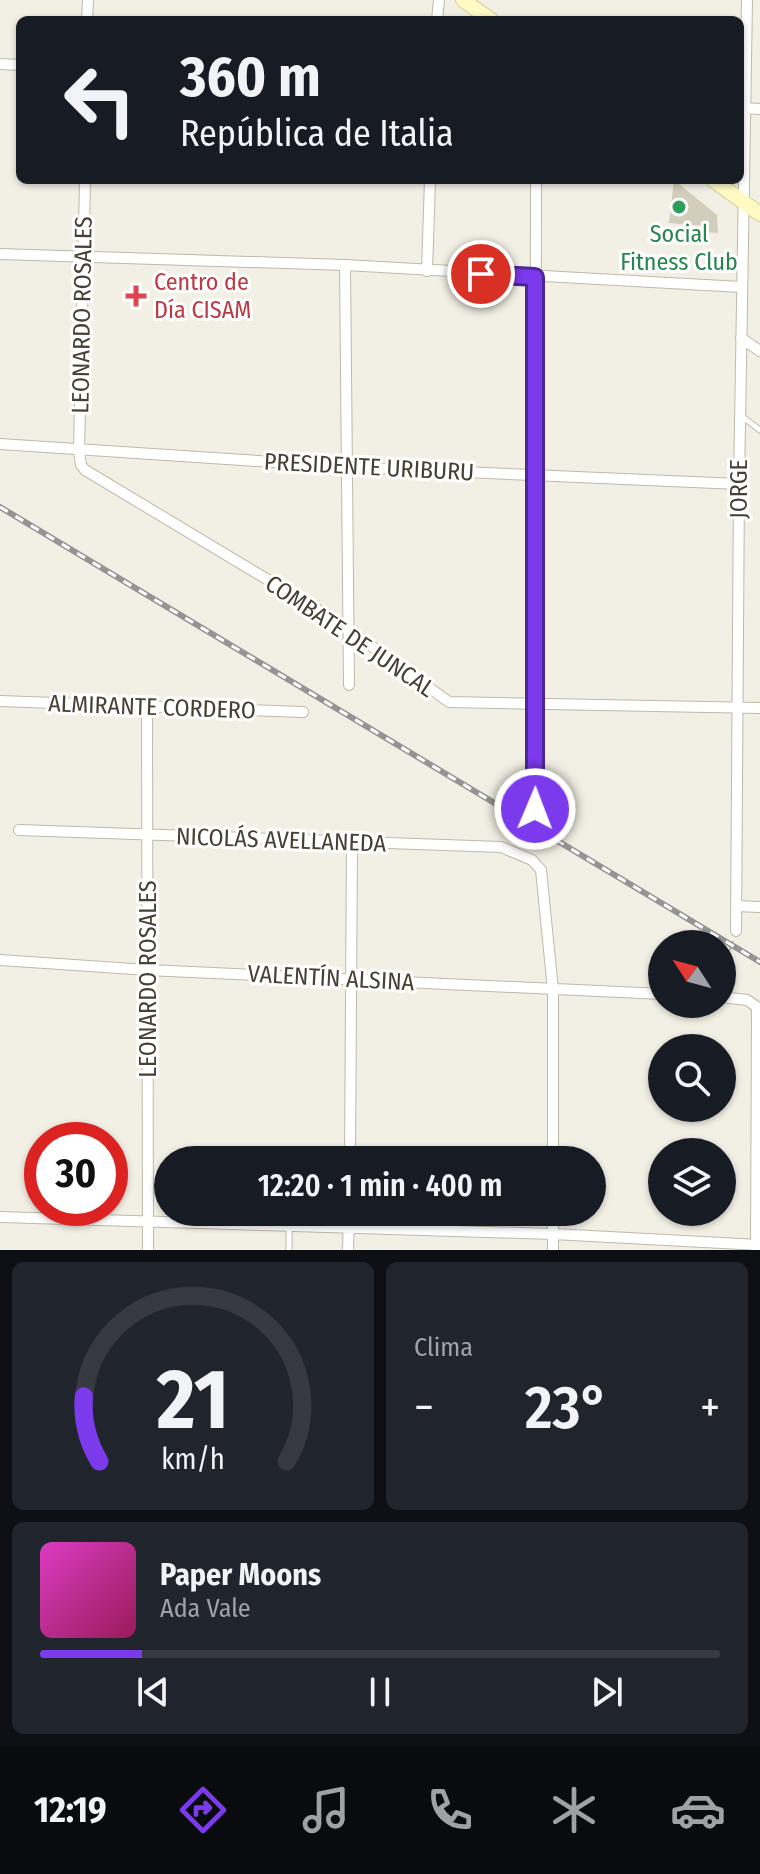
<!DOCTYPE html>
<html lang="es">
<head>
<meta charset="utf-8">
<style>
	:root { --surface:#171b24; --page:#20242c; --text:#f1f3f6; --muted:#9ea1a6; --line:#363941; --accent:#7c3aed }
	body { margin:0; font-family:"Fira Sans Condensed",sans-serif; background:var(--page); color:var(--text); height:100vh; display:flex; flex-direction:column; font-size:30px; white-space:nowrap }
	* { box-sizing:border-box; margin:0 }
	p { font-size:26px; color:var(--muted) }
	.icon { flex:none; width:44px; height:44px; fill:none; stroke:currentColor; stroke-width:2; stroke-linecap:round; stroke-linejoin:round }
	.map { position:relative; height:1250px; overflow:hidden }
	.sheet { display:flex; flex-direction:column; gap:12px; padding:12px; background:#0d0f14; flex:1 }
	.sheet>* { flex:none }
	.guide { position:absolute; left:16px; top:16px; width:728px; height:168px; border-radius:12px; box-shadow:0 2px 6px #0004; background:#171b24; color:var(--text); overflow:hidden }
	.needle { width:52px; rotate:306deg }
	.tools { position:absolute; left:648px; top:930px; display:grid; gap:16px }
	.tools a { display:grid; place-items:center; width:88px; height:88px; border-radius:50%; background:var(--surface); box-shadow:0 2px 6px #0004; font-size:40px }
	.speed { position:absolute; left:24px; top:1122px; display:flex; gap:16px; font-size:40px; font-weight:700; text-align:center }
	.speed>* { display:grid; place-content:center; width:104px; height:104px; border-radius:50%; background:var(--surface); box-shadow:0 2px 6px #0004; line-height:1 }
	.speed .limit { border:12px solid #d22; background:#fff; color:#111 }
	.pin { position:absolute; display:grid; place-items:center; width:68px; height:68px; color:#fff; margin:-34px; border:4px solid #fff; border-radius:50%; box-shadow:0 2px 8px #0007 }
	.me { position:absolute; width:88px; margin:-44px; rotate:1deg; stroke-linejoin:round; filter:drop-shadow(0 0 6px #0008) }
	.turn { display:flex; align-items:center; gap:28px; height:168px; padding:0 32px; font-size:36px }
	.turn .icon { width:104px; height:104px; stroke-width:2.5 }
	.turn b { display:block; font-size:56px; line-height:68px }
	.big { font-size:60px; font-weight:600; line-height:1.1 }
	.sheet .widget { flex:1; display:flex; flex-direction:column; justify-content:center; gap:12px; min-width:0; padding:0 28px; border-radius:12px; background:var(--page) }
	.sheet .dial { align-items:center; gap:0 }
	.dial svg { height:208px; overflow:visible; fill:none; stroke:var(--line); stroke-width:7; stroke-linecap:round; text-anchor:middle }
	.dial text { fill:var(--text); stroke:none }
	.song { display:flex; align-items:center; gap:24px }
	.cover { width:96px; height:96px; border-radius:12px; background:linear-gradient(135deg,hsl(310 70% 55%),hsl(330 70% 35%)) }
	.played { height:8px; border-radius:4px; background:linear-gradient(90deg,var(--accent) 15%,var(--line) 15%) }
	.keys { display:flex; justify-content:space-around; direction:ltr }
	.heat { display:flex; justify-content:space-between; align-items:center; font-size:44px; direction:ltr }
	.sheet .tiles { flex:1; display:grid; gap:12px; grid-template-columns:1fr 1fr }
	.widget:last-child { grid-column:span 2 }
	.trip { position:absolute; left:154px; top:1146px; width:452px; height:80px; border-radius:40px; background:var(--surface); box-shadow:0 2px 6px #0004; font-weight:600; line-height:80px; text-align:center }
	.menu { display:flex; height:128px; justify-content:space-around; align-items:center; background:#090b0e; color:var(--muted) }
	.menu .icon { width:56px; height:56px }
	.menu .selected { color:var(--accent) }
	.menu b { font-size:36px; color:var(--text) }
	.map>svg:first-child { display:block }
</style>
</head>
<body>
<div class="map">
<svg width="760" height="1250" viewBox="0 0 760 1250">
	<rect width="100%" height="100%" fill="#f2f0e5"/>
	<path fill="#d3cebb" d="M674,180l43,35 1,18 -15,-1 1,-6 -35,-3z"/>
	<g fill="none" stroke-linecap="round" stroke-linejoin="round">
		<defs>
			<path id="service" d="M740,415l20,15
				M289,1250v-22"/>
			<path id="minor" d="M87,20l1,-20
				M437,20l2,-20
				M0,64l20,1
				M746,108l14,1
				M85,180l-6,271 2,14 4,5 253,152 111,80 311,6
				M0,254l345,11 396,22
				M345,265l4,420
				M427,271l3,-91
				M741,338l19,13
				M0,444l349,23 390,17
				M0,701l303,11
				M147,708l1,542
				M535,809l1,-629
				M19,830l482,17 31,13 9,10 12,120v170
				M737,906l23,1
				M736,931l3,-447 8,-484
				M0,960l148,10 514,24
				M725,967l2,30
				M722,997l25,3 10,7
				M350,1160l2,-317
				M553,1212v38
				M0,1217l553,17 207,11
				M756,1249l1,-242
				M348,1250l1,-38"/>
			<path id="secondary" d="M463,0l28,20
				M713,180l47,34"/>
		</defs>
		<use href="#service" stroke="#bdbaa8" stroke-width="7"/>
		<use href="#minor" stroke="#bdbaa8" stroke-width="12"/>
		<use href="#secondary" stroke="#d1cd96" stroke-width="16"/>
		<path stroke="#beb899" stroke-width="2" stroke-dasharray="4 4" stroke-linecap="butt" d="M727,958l6,-17"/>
		<use href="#service" stroke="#fff" stroke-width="5"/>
		<use href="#minor" stroke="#fff" stroke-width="10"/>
		<use href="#secondary" stroke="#fdfac4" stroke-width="14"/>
		<defs>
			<path id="rail" d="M0,507l760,455"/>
		</defs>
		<use href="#rail" stroke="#949494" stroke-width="6"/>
		<use href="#rail" stroke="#fff" stroke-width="3" stroke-dasharray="9" stroke-linecap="butt"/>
	</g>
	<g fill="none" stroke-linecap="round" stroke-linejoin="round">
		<defs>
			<path id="route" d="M481,274l54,3v532"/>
		</defs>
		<use href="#route" stroke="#51269a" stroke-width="20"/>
		<use href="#route" stroke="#7c3aed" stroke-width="14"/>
	</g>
	<circle fill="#2e9e5b" stroke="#fff" stroke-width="3" cx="679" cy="207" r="8"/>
	<path fill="#e0444e" stroke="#fff" stroke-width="3" d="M132 284h8v8h8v8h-8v8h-8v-8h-8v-8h8z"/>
	<g text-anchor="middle" stroke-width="6" stroke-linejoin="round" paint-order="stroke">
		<g font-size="24" fill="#27864d" stroke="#fff">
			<text x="679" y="242">Social<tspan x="679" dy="28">Fitness Club</tspan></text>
		</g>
		<g font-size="24" fill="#be3a42" stroke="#fff" text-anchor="start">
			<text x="154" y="290">Centro de<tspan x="154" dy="28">Día CISAM</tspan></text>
		</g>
		<g font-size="24" fill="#444135" stroke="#fff">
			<text transform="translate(82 315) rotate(-89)" y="8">LEONARDO ROSALES</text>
			<text transform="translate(369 467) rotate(3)" y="8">PRESIDENTE URIBURU</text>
			<text transform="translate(739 489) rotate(-90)" y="8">JORGE</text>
			<text transform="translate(350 636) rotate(34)" y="8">COMBATE DE JUNCAL</text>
			<text transform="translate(152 707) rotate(2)" y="8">ALMIRANTE CORDERO</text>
			<text transform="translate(281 840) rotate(2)" y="8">NICOLÁS AVELLANEDA</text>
			<text transform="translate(331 978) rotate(3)" y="8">VALENTÍN ALSINA</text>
			<text transform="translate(148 979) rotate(-90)" y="8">LEONARDO ROSALES</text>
		</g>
	</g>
</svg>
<div class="tools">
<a><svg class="needle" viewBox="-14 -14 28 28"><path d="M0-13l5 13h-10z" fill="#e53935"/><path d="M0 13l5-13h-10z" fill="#9ea1a6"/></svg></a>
<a><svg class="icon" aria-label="search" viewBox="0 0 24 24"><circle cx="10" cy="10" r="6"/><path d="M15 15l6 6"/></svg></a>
<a><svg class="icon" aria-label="layers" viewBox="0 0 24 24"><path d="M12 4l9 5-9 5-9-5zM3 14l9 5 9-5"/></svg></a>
</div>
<div class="speed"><div class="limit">30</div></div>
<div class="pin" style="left:481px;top:274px;background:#d93025"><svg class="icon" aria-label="arrive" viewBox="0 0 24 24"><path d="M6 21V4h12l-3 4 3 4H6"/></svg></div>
<svg class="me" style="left:535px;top:809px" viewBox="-20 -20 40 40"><circle r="17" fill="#7c3aed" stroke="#fff" stroke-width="3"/><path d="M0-11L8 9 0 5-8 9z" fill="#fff"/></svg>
<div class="trip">12:20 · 1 min · 400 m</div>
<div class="guide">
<div class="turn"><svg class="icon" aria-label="left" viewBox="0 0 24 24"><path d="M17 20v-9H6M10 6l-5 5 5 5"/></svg><div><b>360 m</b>República de Italia</div></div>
</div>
</div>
<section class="sheet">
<div class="tiles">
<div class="widget dial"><svg viewBox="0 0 100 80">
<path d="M14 69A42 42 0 1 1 86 69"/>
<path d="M14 69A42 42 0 0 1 8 44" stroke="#7c3aed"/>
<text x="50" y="56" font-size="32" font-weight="700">21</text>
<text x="50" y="72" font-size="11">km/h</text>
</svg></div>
<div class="widget"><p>Clima</p>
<div class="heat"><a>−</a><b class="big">23°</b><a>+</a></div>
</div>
<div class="widget">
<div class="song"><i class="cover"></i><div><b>Paper Moons</b><p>Ada Vale</p></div></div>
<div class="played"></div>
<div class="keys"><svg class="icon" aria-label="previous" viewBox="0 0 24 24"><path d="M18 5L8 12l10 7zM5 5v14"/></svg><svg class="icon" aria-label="pause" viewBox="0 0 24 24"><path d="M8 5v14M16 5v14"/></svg><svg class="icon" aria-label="next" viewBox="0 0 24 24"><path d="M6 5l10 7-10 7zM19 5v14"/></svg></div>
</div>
</div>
</section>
<nav class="menu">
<b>12:19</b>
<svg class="icon selected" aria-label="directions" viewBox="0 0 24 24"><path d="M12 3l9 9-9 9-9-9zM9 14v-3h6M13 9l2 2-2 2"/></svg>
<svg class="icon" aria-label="music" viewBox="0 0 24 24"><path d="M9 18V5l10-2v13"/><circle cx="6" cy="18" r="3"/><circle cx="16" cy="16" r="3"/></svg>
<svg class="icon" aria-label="phone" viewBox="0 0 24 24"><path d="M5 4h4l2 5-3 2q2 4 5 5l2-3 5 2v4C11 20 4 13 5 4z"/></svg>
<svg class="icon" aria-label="climate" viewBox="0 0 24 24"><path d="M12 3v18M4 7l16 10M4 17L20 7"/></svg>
<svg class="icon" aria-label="car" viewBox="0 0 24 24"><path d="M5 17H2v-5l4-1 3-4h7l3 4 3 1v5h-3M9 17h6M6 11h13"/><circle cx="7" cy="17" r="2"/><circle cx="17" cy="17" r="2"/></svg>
</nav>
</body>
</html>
